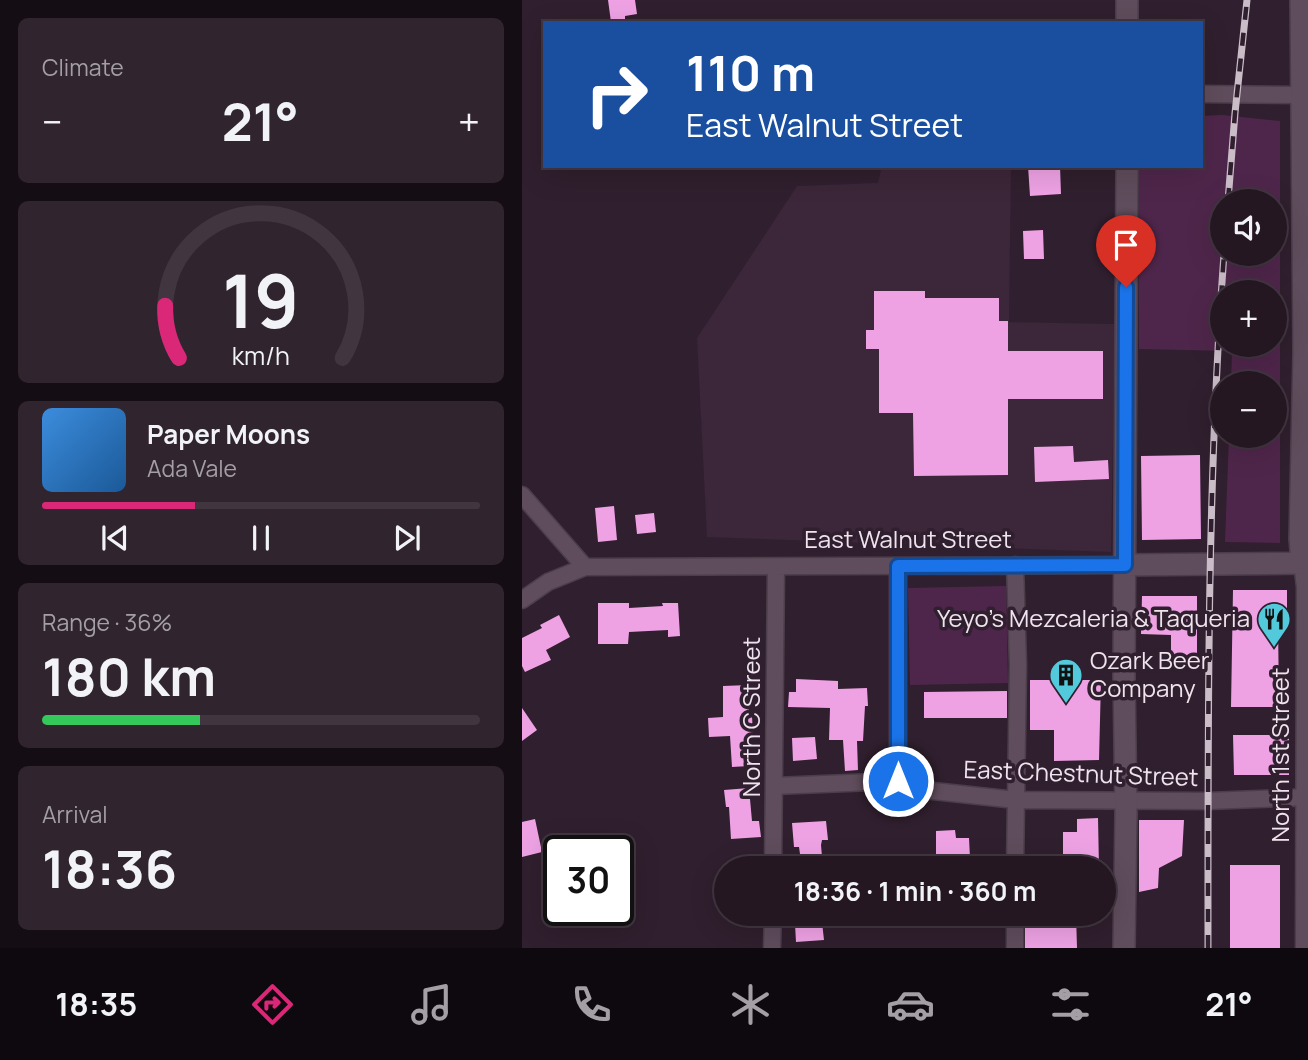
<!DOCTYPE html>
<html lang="en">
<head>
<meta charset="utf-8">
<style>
	:root { --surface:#241722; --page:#30242f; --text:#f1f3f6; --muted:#a39fa5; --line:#413640; --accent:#db2777 }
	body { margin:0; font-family:Manrope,sans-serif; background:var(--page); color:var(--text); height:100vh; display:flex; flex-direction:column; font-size:26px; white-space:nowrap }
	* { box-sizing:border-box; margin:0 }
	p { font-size:23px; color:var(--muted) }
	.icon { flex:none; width:38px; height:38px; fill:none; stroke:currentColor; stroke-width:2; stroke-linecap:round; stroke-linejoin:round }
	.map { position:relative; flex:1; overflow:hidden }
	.drawer { display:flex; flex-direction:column; gap:18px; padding:18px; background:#140d13; width:522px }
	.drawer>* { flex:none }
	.hud { position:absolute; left:21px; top:21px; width:660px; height:147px; border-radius:0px; box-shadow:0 7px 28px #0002,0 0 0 2px var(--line); background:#1a4fa0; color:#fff; overflow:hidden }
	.buttons { position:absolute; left:688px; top:189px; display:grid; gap:14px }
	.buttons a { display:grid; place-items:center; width:77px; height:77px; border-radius:50%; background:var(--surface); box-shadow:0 7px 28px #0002,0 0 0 2px var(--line); font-size:35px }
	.speed { position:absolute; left:21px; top:835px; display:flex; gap:14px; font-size:35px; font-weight:700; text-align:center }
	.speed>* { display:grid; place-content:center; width:91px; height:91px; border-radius:50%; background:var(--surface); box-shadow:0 7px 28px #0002,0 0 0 2px var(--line); line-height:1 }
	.speed .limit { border:4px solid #111; border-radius:10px; background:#fff; color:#111 }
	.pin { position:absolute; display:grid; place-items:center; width:60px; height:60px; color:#fff; margin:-72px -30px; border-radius:50% 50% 50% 0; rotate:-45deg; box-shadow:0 0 7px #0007 }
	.pin .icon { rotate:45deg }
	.me { position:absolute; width:77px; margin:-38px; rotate:0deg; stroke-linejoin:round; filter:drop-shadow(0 0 5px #0008) }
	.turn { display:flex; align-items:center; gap:24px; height:147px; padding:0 28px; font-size:32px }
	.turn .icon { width:91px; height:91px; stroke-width:2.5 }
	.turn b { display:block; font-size:49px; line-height:60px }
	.big { font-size:52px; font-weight:700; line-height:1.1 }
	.drawer .tile { flex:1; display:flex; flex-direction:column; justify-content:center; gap:10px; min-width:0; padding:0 24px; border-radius:10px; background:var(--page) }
	.drawer .dial { align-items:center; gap:0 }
	.dial svg { height:182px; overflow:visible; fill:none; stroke:var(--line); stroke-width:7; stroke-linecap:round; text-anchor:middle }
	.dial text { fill:var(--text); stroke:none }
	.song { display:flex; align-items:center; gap:21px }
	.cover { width:84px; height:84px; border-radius:10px; background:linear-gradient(135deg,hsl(210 70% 55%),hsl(210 70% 35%)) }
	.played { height:7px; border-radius:4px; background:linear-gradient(90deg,var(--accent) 35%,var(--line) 35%) }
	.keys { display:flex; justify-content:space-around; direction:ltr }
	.heat { display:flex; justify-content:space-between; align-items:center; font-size:38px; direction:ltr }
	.charge { height:10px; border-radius:5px; background:linear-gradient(90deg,#34c759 36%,var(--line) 0) }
	.trip { position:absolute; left:192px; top:856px; width:402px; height:70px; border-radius:35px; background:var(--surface); box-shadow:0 7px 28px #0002,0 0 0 2px var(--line); font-weight:700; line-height:70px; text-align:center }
	.dock { display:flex; height:112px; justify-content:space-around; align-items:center; background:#0e090e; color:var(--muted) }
	.dock .icon { width:49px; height:49px }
	.dock .on { color:var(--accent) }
	.dock b { font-size:32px; color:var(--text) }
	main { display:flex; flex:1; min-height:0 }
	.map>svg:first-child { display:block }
</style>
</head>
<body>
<main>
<section class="drawer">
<div class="tile"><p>Climate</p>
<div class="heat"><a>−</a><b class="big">21°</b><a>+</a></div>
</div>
<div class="tile dial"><svg viewBox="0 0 100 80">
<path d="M14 69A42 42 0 1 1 86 69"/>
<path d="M14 69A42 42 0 0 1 8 46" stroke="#db2777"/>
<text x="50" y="56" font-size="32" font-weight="700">19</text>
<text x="50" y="72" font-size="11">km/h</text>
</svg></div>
<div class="tile">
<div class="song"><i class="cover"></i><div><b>Paper Moons</b><p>Ada Vale</p></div></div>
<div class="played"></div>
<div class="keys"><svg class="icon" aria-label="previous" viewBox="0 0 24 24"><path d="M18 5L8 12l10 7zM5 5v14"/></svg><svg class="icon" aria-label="pause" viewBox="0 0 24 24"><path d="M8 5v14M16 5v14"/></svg><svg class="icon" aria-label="next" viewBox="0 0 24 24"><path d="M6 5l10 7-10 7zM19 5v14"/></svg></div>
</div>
<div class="tile"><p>Range · 36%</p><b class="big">180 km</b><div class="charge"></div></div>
<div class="tile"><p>Arrival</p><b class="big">18:36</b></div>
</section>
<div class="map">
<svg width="787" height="948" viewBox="0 0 787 948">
	<rect width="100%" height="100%" fill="#301f2e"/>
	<path fill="#3c2639" d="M360,166h129l-2,156 106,2 -4,228 -404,-15 -10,-199 100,-152 81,-3z"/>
	<path fill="#4f264b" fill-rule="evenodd" d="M700,115l58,6v422l-55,-1 4,-106h45v-53h-43l1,-32 -93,-2v-183h62v-50zM700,201h52v53h-52zM700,292h52v53h-52z
		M484,586l2,97 -98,2 -2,-97z"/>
	<path fill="#eea2e4" d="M86,0h27l2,14 -12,2v4l-14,2z
		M506,166h32l1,28 -31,2z
		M521,230l1,29h-20l-1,-28z
		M352,291h51v7h74v23h9v30h95v48h-95v76l-94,1 -1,-63h-34v-64h-13v-19h8z
		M551,446l1,16 34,-2 1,19 -74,3 -1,-35z
		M678,455l1,84 -59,1 -1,-84z
		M92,506l3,34 -19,2 -3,-34z
		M132,513l2,19 -19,2 -2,-19z
		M711,590h54v31h-9l1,86h-48z
		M620,596h55v70l-26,-1v-30l-30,-1z
		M76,603h31v5l34,-2 -1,-3h16l2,33 -12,1v-7l-39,2 -1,12h-30z
		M37,615l11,22 -24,13 5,10 -26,12 -3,-6v-28l20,-10 -2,-3z
		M274,679l42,2v8l29,-1 1,18h-3l-2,35h-6l1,29 -13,1 -2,-31h-14l1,-32 -42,-1 1,-15h7z
		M508,680h71l-2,80 -45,1v-31h-24z
		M227,685v31h3l1,19h-6l2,31 -17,1 -2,-31 -21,1 -1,-19 15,-1v-31z
		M485,691v27h-83v-26z
		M0,708l15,22 -15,11z
		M711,735h56v40h-55z
		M293,737l2,22 -24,2 -1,-23z
		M227,788l3,33h7l2,16 -30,2 -2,-32h-3l-2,-17z
		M576,818l1,50h-36v-36h14v-13z
		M13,819l7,33 -20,5v-35z
		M617,820h45l-2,36 -23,12 -1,20 -19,4z
		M304,821l2,19h-6l-1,5 2,23h-21l-3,-21h-5l-2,-24z
		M433,830l1,8h13l1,20h-34v-27z
		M708,865h50v83h-50z
		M503,914h51l1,34h-52z
		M300,922l2,18 -28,2 -1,-18z"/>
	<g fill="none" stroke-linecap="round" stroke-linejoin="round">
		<defs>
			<path id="street" d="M679,94l100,1
				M0,495l63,72
				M780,563l3,24 -1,361
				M493,565l3,100 -3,203
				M376,566v215
				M0,600l26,-18 37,-15 540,-2
				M252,786l124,-5 26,9 92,10 192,1 101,-4
				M251,868l3,-301
				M493,914v34
				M250,948l1,-34"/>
			<path id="secondary" d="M605,0v23
				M779,0l3,353 -4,186 2,24
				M603,565l184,-2
				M602,948l2,-134 -2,-138 3,-510"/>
		</defs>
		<use href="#street" stroke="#4b3d4a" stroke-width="19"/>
		<use href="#secondary" stroke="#4b3d4a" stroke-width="24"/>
		<use href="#street" stroke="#5f4c5c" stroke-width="16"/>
		<use href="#secondary" stroke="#5f4c5c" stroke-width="21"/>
		<defs>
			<path id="rail" d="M706,201l7,-88 12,-113
				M686,948c0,-232 -1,-463 16,-694"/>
		</defs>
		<use href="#rail" stroke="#cabdc8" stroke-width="7"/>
		<use href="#rail" stroke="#301f2e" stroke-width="4.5" stroke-dasharray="13" stroke-linecap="butt"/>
	</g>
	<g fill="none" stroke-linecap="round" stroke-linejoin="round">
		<defs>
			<path id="route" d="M376,781v-215l227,-1 1,-278"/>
		</defs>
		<use href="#route" stroke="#114b97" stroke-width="18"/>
		<use href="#route" stroke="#1a73e8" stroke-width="12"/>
	</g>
	<defs>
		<symbol id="restaurant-pin" viewBox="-11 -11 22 30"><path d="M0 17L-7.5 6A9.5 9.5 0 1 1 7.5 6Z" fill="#53cadc" stroke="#301f2e"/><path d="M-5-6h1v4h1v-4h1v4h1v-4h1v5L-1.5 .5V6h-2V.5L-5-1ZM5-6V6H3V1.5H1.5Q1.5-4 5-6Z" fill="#111"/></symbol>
		<symbol id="building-pin" viewBox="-11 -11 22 30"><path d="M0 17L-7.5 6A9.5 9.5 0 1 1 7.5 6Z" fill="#53cadc" stroke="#301f2e"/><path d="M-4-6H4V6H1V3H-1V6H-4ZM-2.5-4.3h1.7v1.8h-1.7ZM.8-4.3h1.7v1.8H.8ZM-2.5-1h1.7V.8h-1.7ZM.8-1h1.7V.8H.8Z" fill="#111"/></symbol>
	</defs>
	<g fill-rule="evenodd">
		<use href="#restaurant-pin" x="733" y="600" width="38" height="52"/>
		<use href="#building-pin" x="525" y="656" width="38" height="52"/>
	</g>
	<g text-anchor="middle" stroke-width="7" stroke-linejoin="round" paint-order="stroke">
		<g font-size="24" fill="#efe3ed" stroke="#301f2e">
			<text x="386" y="548">East Walnut Street</text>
			<text transform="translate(230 717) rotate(-90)" y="8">North C Street</text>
			<text transform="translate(759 755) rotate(-90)" y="8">North 1st Street</text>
			<text transform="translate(559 774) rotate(2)" y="8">East Chestnut Street</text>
		</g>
		<g font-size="24" fill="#efe3ed" stroke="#301f2e" text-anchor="end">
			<text x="728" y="627">Yeyo's Mezcaleria &amp; Taqueria</text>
			<text x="568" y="669" text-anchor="start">Ozark Beer<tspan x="568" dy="28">Company</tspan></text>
		</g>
	</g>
</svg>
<div class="buttons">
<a><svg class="icon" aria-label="sound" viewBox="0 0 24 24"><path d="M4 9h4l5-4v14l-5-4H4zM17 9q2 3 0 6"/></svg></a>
<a>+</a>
<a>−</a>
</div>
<div class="speed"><div class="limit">30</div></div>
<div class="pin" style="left:604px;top:287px;background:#d93025"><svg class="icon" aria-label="arrive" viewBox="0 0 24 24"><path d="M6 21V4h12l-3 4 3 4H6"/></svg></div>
<svg class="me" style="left:376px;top:781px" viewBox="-20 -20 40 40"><circle r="17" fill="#1a73e8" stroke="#fff" stroke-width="3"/><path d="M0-11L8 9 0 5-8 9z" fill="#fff"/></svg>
<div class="trip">18:36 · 1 min · 360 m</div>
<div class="hud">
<div class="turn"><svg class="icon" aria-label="right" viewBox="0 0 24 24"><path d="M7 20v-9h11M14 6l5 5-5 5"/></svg><div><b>110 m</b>East Walnut Street</div></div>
</div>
</div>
</main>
<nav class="dock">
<b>18:35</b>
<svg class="icon on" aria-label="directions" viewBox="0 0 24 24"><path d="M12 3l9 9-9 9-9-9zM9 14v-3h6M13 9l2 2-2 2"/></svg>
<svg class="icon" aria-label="music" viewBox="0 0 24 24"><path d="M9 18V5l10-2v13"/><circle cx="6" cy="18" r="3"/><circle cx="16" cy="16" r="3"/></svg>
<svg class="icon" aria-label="phone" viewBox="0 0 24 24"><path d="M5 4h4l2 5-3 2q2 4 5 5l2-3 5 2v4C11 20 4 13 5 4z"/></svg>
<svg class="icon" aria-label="climate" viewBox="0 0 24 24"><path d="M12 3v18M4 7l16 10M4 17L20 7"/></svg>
<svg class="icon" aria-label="car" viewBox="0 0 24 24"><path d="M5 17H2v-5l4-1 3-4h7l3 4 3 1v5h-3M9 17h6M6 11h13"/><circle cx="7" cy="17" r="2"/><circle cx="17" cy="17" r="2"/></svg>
<svg class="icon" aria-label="filters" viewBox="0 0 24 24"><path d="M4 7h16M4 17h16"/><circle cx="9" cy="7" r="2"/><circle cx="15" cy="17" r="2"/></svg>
<b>21°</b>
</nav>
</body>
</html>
